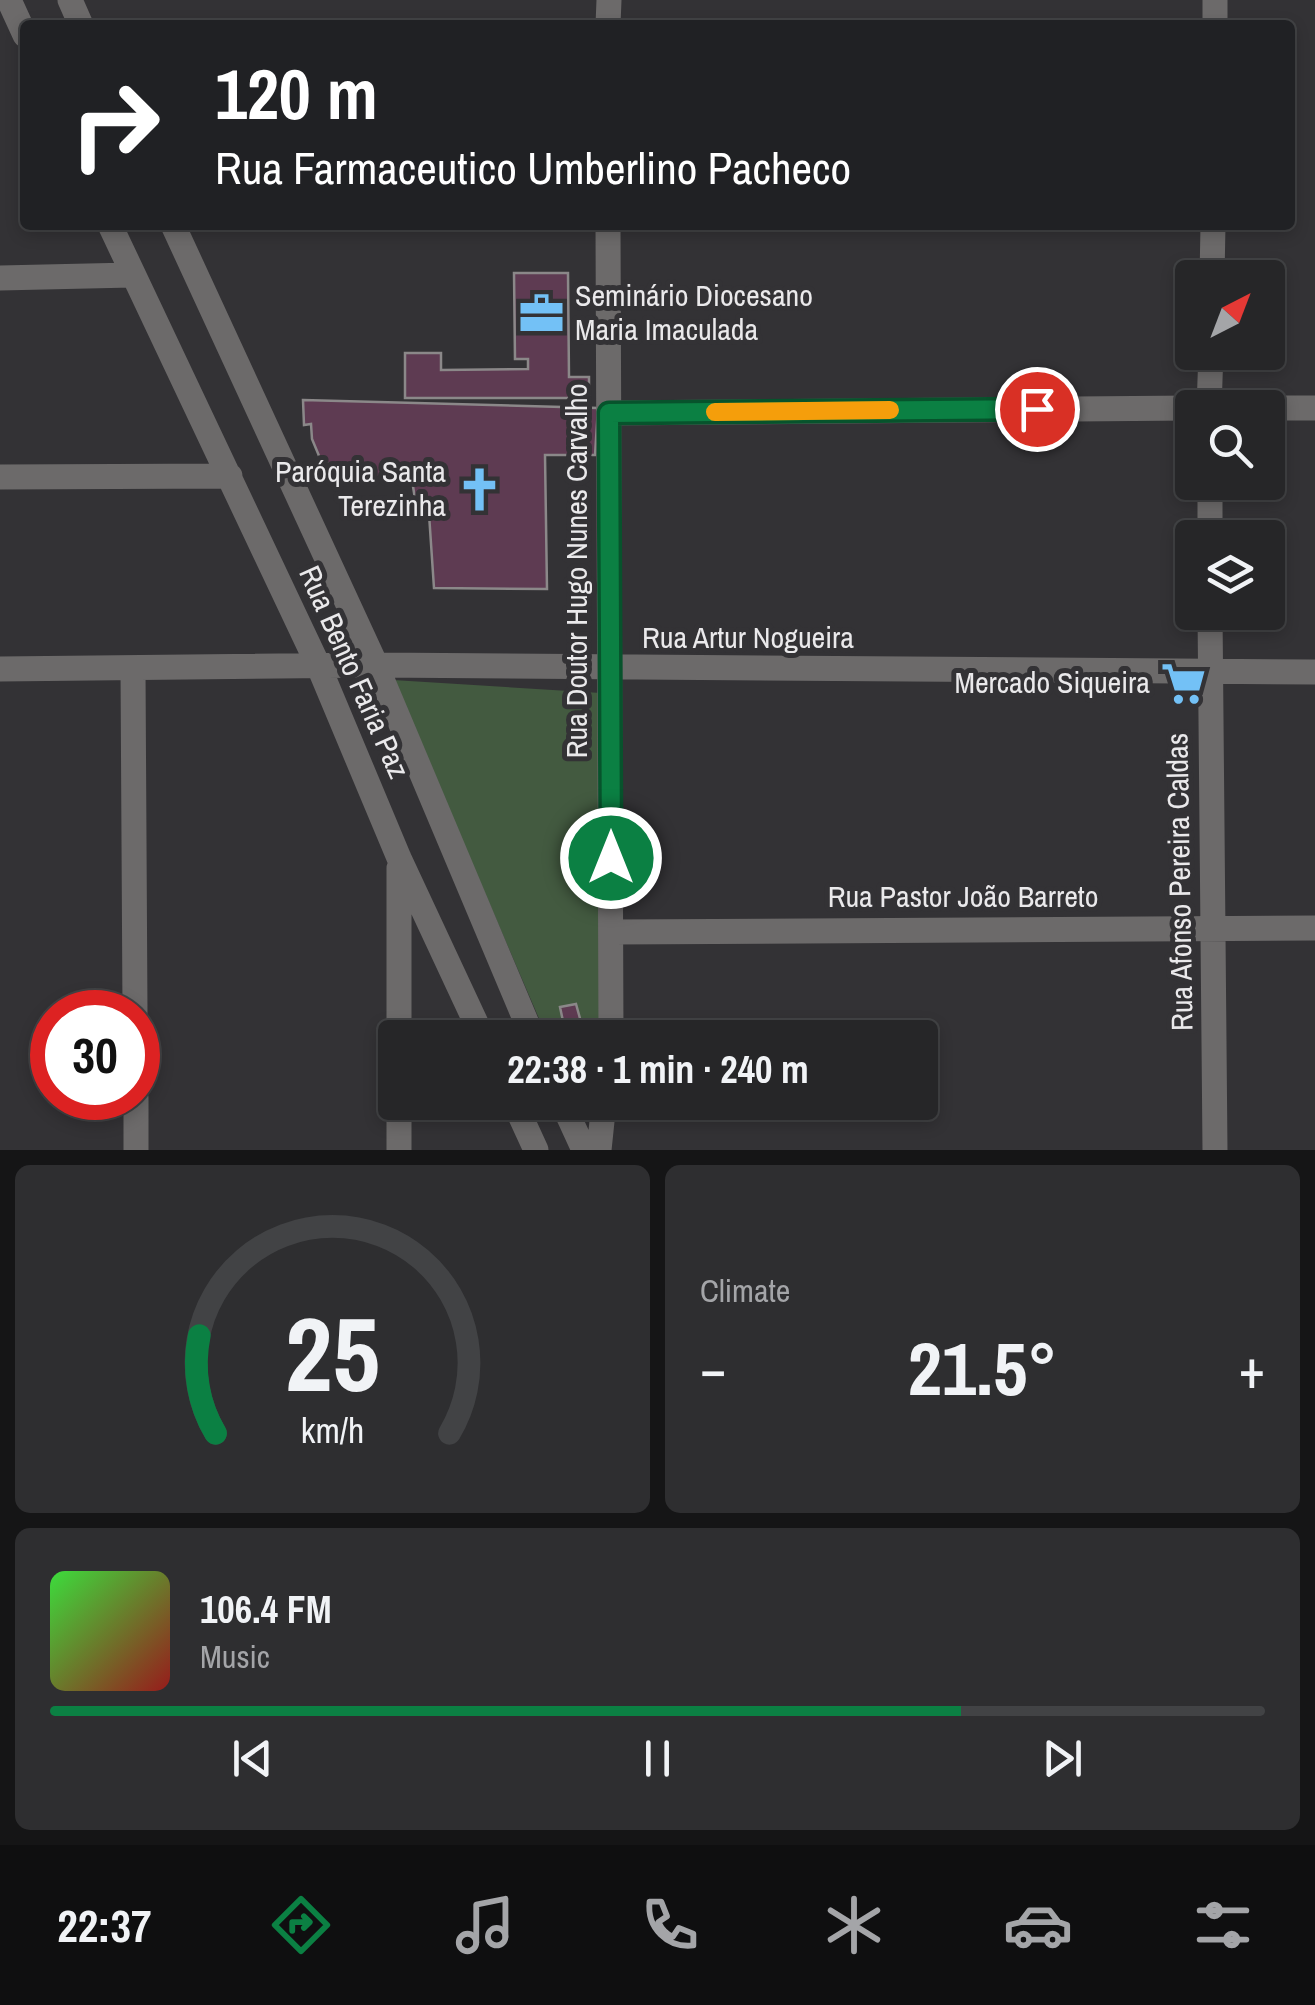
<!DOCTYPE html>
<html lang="en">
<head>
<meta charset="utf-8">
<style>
	:root { --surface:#262628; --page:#2e2e30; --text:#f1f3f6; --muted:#a4a5a8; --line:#424345; --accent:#0b8043 }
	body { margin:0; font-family:"Archivo Narrow",sans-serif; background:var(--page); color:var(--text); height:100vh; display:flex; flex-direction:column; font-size:38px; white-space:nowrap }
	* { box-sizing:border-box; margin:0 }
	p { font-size:32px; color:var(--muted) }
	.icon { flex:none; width:55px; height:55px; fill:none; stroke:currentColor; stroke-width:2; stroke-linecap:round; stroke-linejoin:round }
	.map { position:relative; height:1150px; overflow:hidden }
	.sheet { display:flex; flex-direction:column; gap:15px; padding:15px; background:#151516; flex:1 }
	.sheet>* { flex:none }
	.top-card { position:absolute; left:20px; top:20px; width:1275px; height:210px; border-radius:10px; box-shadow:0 5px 15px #0003,0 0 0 2px var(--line); background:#202124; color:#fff; overflow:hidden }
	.needle { width:65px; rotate:42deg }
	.fabs { position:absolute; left:1175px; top:260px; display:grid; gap:20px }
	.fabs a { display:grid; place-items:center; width:110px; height:110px; border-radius:10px; background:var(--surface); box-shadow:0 5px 15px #0003,0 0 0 2px var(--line); font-size:50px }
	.speed { position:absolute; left:30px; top:990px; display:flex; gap:20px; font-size:50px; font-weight:700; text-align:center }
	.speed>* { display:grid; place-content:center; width:130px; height:130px; border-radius:50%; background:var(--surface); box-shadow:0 5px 15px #0003,0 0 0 2px var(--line); line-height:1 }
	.speed .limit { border:15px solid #d22; background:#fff; color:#111 }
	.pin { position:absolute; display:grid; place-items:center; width:85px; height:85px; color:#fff; margin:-42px; border:5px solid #fff; border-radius:50%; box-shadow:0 2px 10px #0007 }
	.me { position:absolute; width:110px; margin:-55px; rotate:0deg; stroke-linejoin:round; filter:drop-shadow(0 0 8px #0008) }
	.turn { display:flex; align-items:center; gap:35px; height:210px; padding:0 30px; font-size:45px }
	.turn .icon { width:130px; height:130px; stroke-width:2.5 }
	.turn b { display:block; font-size:70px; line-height:85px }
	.big { font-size:75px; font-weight:700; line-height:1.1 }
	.sheet .tile { flex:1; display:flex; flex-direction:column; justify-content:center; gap:15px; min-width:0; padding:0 35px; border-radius:15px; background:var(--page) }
	.sheet .dial { align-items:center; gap:0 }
	.dial svg { height:260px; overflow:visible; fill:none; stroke:var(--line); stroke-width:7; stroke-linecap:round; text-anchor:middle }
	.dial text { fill:var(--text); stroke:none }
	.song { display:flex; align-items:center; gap:30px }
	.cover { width:120px; height:120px; border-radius:15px; background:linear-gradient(135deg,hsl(120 70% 55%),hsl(0 70% 35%)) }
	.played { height:10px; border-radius:5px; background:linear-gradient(90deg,var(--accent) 75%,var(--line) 75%) }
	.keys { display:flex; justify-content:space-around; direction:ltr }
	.heat { display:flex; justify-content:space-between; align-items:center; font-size:55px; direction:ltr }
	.sheet .tiles { flex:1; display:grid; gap:15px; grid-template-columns:1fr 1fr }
	.tile:last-child { grid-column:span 2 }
	.trip { position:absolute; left:378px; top:1020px; width:560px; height:100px; border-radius:10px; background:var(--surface); box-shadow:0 5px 15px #0003,0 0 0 2px var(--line); font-weight:700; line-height:100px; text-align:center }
	.tab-bar { display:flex; height:160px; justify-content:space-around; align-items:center; background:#0f0f10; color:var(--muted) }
	.tab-bar .icon { width:70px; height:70px }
	.tab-bar .selected { color:var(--accent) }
	.tab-bar b { font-size:45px; color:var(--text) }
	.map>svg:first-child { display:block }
</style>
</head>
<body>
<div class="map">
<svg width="1315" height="1150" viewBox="0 0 1315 1150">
	<rect width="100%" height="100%" fill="#333235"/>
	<path fill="#435a40" d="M393,680l208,13 1,297 -4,38 -7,9h-44z"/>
	<path fill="#5e3b52" stroke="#8b8889" stroke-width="2.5" d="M514,273h54l1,104h20v21h-184v-45h36v17l87,-1v-10h-13z
		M303,400l295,8 -3,47h-50l2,134 -113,-1 -6,-89h-13l-3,-19 -65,-2 -1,-14 -24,-1 -10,-24 -1,-15 -7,1z
		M576,1004l5,18 -17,4 -4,-19z"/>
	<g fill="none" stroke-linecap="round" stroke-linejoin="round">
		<path stroke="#6c6a6a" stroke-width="25" d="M9,0l16,35
			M70,0l11,25
			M608,25l1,-25
			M1215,25v-25
			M110,225l209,442 80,191 84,180
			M173,225l203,440 157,373
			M608,225l3,813
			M0,278l132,-3
			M1212,278l1,-53
			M1209,408l2,-56
			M1268,408h47
			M609,413l583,-5
			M0,477l230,-1
			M1210,482v56
			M1210,612l5,538
			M0,669l376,-4 939,7
			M133,669l2,343
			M612,932l703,-4
			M399,1038v-170
			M136,1098v52
			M514,1102l22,48
			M562,1102l22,48
			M399,1150v-48
			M599,1150l5,-48"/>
	</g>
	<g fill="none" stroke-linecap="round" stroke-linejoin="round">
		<defs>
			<path id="route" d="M611,858l-2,-445 428,-4"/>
		</defs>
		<use href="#route" stroke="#07532c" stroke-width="25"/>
		<use href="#route" stroke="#0b8043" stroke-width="18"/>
		<path stroke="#f59e0b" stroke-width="18" d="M715,412l175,-2"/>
	</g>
	<defs>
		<symbol id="office-bare" viewBox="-9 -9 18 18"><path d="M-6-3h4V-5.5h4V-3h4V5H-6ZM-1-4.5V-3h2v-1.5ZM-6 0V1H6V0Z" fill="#73c1f6" stroke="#333235" stroke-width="2.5" paint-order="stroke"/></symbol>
		<symbol id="church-bare" viewBox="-9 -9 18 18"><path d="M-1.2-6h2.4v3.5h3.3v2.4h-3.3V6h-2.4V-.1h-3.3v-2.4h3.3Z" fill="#73c1f6" stroke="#333235" stroke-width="2.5" paint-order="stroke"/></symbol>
		<symbol id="supermarket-bare" viewBox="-9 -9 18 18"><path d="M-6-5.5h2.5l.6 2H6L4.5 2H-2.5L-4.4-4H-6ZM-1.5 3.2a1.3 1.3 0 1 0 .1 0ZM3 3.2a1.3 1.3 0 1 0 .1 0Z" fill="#73c1f6" stroke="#333235" stroke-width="2.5" paint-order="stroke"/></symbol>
	</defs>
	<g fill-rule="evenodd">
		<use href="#office-bare" x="510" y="282" width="63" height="63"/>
		<use href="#church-bare" x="448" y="458" width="63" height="63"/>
		<use href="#supermarket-bare" x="1152" y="652" width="63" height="63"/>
	</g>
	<g text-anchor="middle" stroke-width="10" stroke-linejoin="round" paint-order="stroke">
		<g font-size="30" fill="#eae9eb" stroke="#333235" text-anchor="end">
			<text x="575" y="306" text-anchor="start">Seminário Diocesano<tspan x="575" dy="34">Maria Imaculada</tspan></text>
			<text x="446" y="482">Paróquia Santa<tspan x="446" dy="34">Terezinha</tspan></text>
			<text x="1150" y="693">Mercado Siqueira</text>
		</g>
		<g font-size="30" fill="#eae9eb" stroke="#333235">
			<text transform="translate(577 571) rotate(-90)" y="10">Rua Doutor Hugo Nunes Carvalho</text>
			<text x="748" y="648">Rua Artur Nogueira</text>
			<text transform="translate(354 672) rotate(66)" y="10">Rua Bento Faria Paz</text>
			<text transform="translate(1180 882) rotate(-91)" y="10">Rua Afonso Pereira Caldas</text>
			<text x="963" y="907">Rua Pastor João Barreto</text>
		</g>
	</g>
</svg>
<div class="fabs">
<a><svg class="needle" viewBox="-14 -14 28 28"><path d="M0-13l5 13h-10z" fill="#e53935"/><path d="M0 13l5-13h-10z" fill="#a4a5a8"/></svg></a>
<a><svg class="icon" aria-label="search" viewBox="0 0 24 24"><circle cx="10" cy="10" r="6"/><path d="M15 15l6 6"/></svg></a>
<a><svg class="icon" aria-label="layers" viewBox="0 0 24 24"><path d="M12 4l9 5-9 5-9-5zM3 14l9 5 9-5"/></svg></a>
</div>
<div class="speed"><div class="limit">30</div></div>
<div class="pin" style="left:1037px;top:409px;background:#d93025"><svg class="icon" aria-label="arrive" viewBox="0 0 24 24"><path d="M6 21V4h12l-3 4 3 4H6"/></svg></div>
<svg class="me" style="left:611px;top:858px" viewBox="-20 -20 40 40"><circle r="17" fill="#0b8043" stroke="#fff" stroke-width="3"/><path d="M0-11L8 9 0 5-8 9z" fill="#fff"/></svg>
<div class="trip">22:38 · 1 min · 240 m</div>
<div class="top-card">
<div class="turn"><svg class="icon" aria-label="right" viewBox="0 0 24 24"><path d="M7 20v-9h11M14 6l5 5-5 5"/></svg><div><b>120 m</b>Rua Farmaceutico Umberlino Pacheco</div></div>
</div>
</div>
<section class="sheet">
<div class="tiles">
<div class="tile dial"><svg viewBox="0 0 100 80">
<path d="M14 69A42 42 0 1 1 86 69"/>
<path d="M14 69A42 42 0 0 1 9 39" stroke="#0b8043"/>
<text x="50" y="56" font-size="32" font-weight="700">25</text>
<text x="50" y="72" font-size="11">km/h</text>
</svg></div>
<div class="tile"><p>Climate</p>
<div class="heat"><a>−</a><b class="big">21.5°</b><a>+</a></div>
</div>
<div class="tile">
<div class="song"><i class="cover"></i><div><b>106.4 FM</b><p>Music</p></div></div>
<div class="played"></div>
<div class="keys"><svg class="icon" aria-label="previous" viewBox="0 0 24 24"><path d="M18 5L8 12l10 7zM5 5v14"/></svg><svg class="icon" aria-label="pause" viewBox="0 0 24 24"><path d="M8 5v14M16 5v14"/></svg><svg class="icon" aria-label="next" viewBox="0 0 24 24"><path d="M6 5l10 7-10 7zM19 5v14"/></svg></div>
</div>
</div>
</section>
<nav class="tab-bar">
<b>22:37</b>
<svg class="icon selected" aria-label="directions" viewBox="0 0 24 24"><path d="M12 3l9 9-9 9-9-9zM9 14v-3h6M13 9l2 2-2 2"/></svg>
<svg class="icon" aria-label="music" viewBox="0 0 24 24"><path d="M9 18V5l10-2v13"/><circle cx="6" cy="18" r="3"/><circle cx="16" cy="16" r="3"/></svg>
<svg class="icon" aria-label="phone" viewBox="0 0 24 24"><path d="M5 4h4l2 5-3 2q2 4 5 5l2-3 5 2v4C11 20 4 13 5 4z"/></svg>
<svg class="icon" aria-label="climate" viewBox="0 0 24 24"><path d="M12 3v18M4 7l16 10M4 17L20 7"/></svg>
<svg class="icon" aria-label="car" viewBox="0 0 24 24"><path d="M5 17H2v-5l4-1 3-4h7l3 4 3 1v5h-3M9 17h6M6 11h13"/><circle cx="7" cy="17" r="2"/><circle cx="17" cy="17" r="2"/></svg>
<svg class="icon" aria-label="filters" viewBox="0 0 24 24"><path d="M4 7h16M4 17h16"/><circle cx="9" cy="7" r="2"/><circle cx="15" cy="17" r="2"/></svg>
</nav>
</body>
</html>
